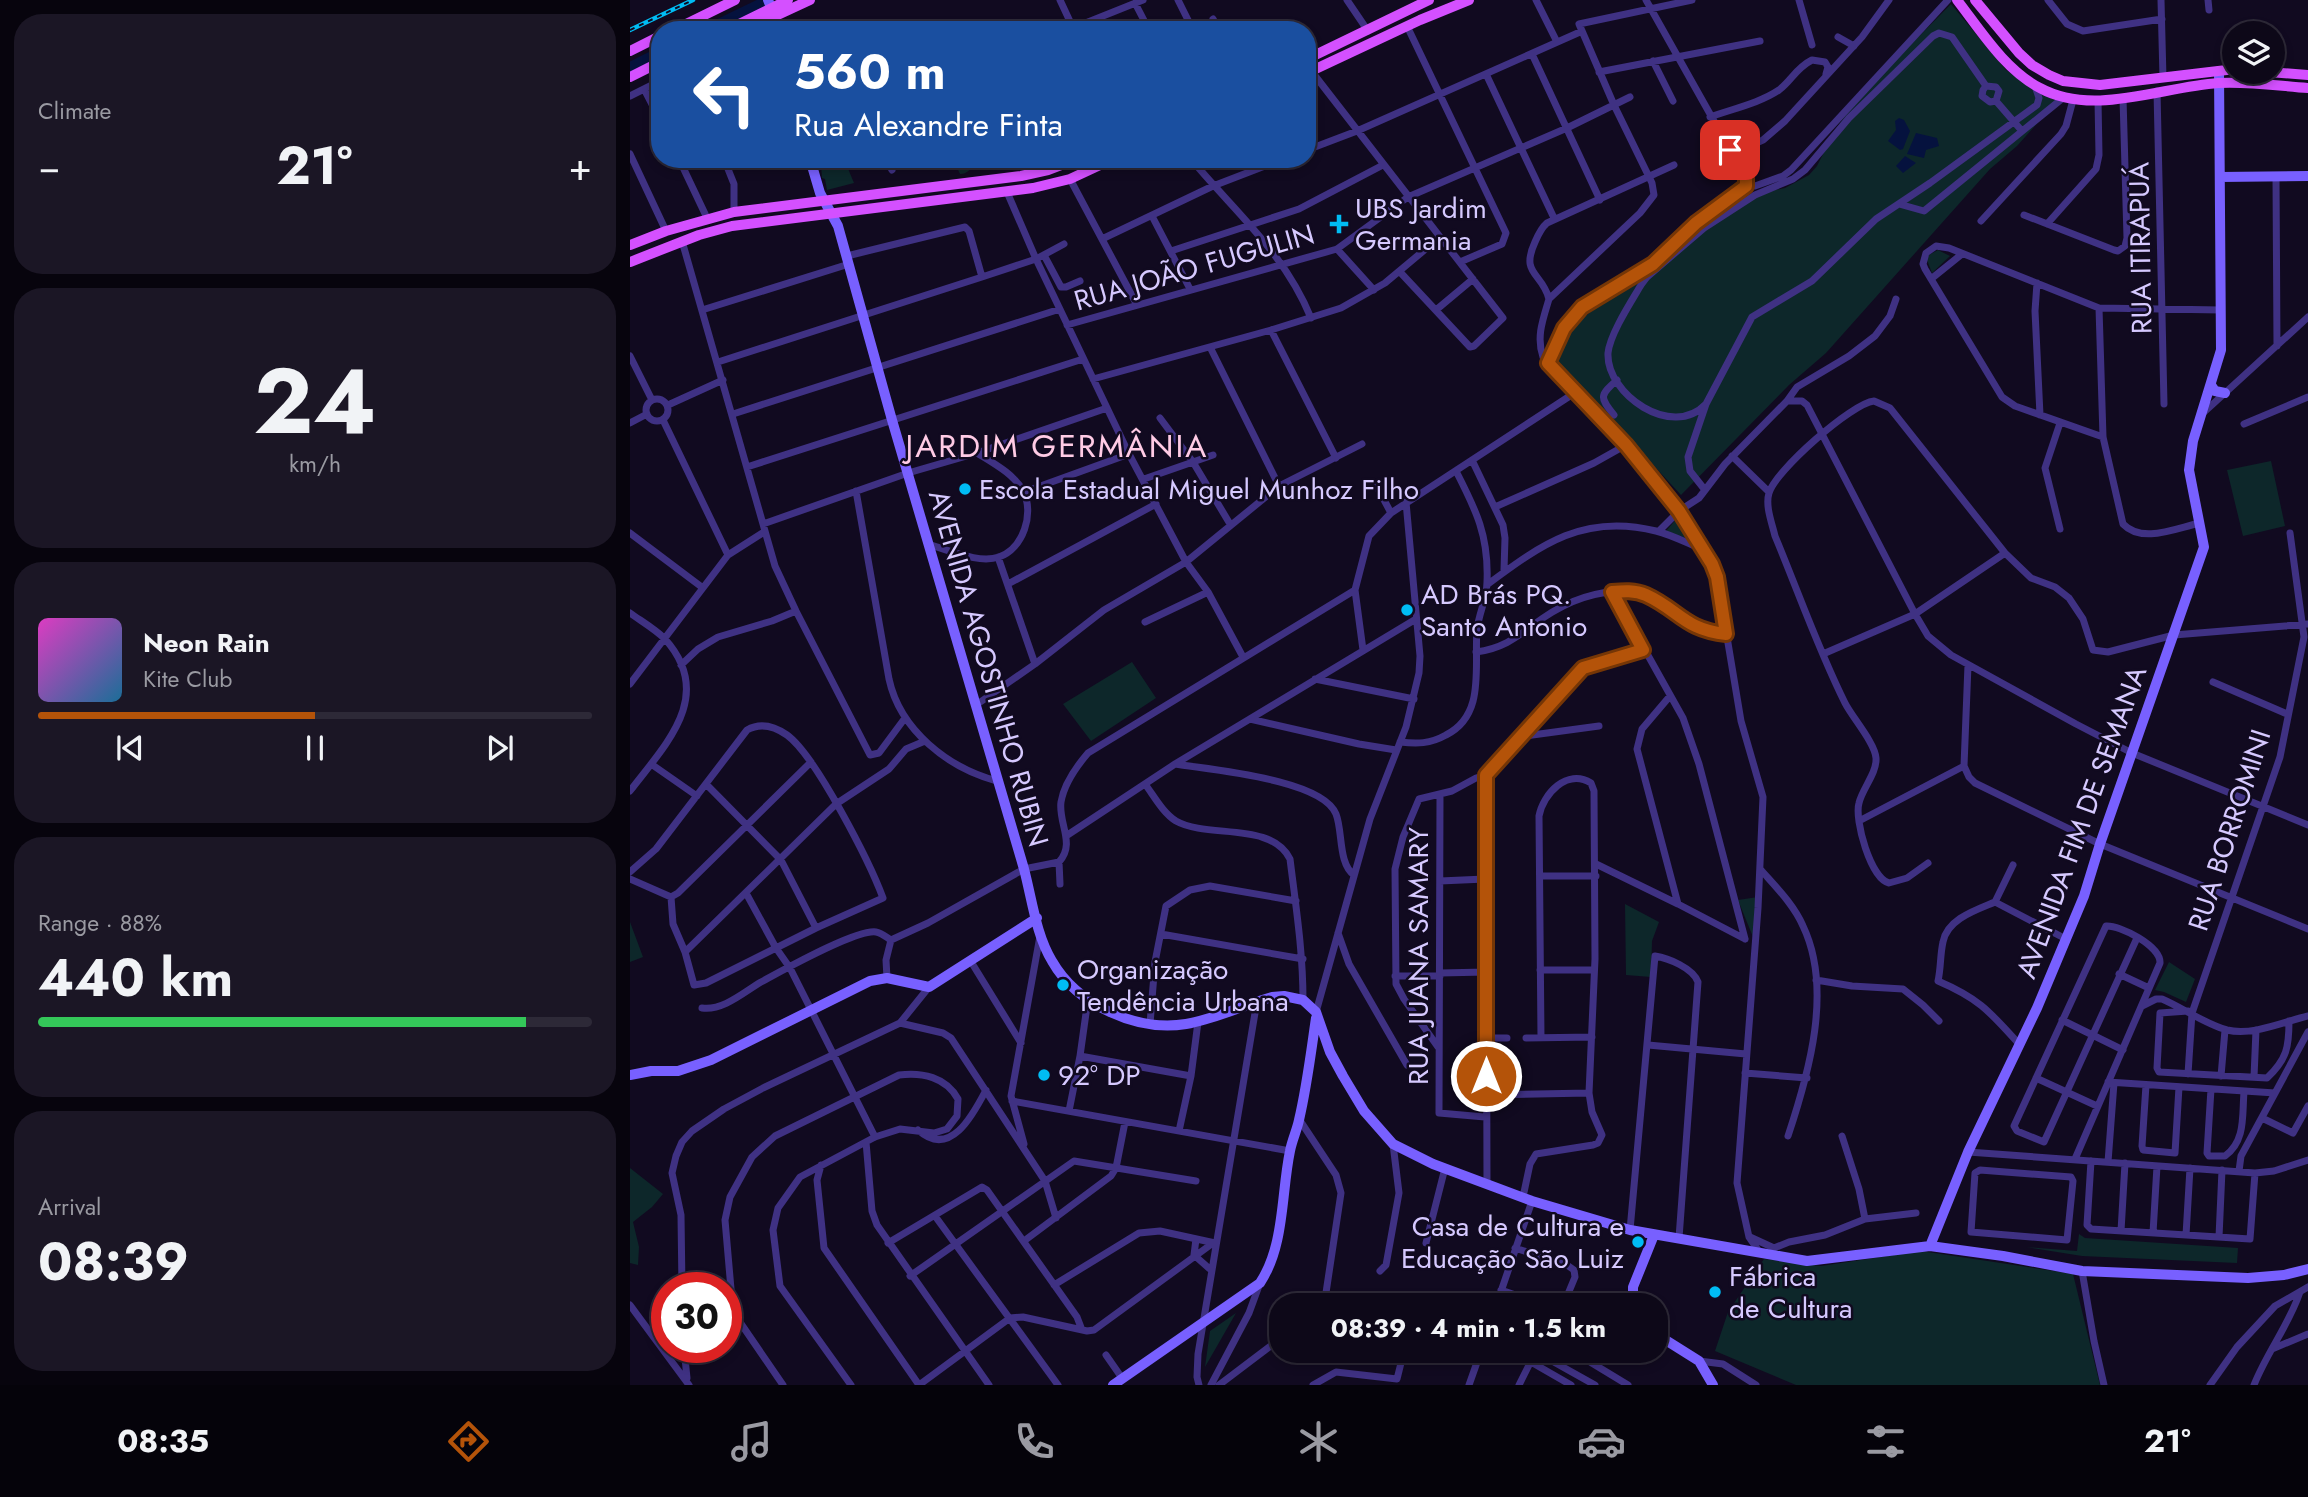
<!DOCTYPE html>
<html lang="en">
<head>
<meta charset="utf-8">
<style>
	:root { --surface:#0d0818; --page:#1b1625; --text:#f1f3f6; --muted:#9a9aa2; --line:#2d2937; --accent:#b45309 }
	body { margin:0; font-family:Jost,sans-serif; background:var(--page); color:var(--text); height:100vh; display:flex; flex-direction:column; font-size:26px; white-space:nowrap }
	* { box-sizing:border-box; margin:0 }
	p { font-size:23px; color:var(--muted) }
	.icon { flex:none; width:38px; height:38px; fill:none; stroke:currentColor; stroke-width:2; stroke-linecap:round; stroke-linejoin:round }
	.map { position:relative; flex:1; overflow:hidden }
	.details { display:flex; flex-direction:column; gap:14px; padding:14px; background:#07040d; width:630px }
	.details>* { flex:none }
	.banner { position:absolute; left:21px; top:21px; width:665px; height:147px; border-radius:28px; box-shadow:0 4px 10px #0003,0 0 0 2px var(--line); background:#1a4fa0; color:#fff; overflow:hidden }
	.buttons { position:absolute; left:1592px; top:21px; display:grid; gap:14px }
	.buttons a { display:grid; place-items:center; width:63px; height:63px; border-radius:50%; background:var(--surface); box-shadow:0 4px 10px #0003,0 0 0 2px var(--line); font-size:35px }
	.speed { position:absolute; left:21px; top:1272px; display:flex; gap:14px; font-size:35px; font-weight:700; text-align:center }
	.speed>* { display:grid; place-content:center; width:91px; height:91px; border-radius:50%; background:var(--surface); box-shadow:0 4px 10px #0003,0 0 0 2px var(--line); line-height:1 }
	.speed .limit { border:10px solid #d22; background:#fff; color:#111 }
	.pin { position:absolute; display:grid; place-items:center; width:60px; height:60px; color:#fff; margin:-30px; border-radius:14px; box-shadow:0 4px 10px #0006 }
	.me { position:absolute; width:77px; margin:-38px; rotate:0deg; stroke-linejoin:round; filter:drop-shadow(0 0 5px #0008) }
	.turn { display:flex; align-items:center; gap:24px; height:147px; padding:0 28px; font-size:32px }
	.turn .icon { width:91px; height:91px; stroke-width:2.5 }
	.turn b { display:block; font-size:49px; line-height:60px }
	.big { font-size:52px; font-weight:700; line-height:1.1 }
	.details .card { flex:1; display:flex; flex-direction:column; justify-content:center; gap:10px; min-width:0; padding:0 24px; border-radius:28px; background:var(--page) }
	.details .dial { align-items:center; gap:0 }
	.dial b { font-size:91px; line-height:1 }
	.song { display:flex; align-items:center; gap:21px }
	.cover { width:84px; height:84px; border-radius:10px; background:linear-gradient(135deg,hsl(310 70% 55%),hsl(200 70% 35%)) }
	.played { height:7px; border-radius:4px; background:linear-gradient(90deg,var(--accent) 50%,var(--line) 50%) }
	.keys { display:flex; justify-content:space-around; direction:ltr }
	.heat { display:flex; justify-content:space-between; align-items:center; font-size:38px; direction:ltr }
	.charge { height:10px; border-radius:5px; background:linear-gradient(90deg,#34c759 88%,var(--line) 0) }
	.trip { position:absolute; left:639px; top:1293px; width:399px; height:70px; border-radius:28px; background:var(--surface); box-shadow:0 4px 10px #0003,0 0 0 2px var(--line); font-weight:700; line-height:70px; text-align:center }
	.dock { display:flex; height:112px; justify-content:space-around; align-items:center; background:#05030a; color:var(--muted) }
	.dock .icon { width:49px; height:49px }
	.dock .on { color:var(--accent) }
	.dock b { font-size:32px; color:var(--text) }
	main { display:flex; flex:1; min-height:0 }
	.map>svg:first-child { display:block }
</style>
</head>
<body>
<main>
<section class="details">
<div class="card"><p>Climate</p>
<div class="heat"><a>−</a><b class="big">21°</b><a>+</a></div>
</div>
<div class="card dial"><b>24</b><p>km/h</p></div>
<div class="card">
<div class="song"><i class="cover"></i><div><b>Neon Rain</b><p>Kite Club</p></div></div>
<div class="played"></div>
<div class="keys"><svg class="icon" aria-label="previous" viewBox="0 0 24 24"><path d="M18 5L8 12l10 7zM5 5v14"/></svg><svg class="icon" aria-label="pause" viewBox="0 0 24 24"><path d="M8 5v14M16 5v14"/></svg><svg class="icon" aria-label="next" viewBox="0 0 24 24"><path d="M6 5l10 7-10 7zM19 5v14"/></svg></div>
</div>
<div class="card"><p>Range · 88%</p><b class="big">440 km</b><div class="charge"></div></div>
<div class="card"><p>Arrival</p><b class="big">08:39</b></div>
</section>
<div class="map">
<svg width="1678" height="1385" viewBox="0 0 1678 1385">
	<rect width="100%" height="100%" fill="#110a20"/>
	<path fill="#0d272a" d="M1321,4l55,66 32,22 19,9 -40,45 -27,23 -164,184 -37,32 -108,110 -127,-137 11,-20 15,-17 31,-27 49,-32 40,-31 65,-39 20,-4 24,-13 8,-9 18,-36 23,-32z
		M209,159h5l10,24 -27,7 -2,-11 -3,-1 -1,-14z
		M323,159h44l15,5v5c-12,1 -23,-5 -36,-2 -8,2 -8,7 -16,7z
		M1308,250l12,6 -18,17 -5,-13 2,-5z
		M1641,461l14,65 -42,10 -16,-66z
		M1048,517l18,25 -30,-11z
		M502,662l24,36 -65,43 -28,-37z
		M1128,897l-5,40 -15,-37z
		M995,904l34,18 -7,19 -1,36 -25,-2z
		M0,922l13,35 -13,5z
		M1539,962l26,17 -9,23 -22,-10 -9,-2z
		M0,1168l33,26 -11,13 -19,15 6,25 -1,18 -8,-2z
		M1449,1234l6,4 153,10 -1,15 -155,-7 -56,-9 51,4z
		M1291,1251l152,23 27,111h-304l-81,-34 13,-39 36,-53 57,7z
		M606,1313l-31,54 5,-36z"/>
	<path fill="#05123e" d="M1269,118l5,2 6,11 -7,18 -3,1 -12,-9 8,-11 -1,-9z
		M1286,133l21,5 2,8 -13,4 -2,8 -17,-4z
		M1275,156l11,7 -13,10 -7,-7z"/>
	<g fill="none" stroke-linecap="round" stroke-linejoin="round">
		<path stroke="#05123e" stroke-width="10" d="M76,30l62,-30
			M0,67l30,-15"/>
		<path stroke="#3f3183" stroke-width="7" d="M430,0l14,30
			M548,0l15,30
			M717,0l21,31
			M906,0l21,42
			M1169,0l13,45
			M1418,0l19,24 16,7 79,-12
			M1531,0l2,78
			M1578,0l1,10
			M505,3l14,27
			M583,19l6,11
			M199,26l1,4
			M777,26l99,207 -4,11 -42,18
			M443,28l70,-28
			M1208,37l16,9
			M902,54l68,146
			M1023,61l20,40
			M679,68l194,250 -29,28 -4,1 -70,-75
			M969,72l161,-31
			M856,74l68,144
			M1356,86l-3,4 -1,6 8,6 6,-1
			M1356,86l10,1 3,4 -3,10
			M14,89l16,31
			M1527,91l7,313
			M0,96l30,-15
			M1366,101l26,30
			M1080,117c22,-8 50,-14 69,-27 13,-10 17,-22 33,-30l13,2 3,5 -2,7
			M1115,148l18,-8 22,-19 77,-84 27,-37
			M677,150l50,-19 223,-99
			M0,154l36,77
			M49,159l28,59
			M94,159l10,25v28
			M256,159l6,11
			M561,159c44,53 93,93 120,159
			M1044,165l-127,58c-6,5 -9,12 -12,19 -15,33 7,30 14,57 -6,20 -13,38 -6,58 11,14 25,26 37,39 47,51 113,116 137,181l24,144 22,76 -5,111 -21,275 12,54 11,16
			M1646,177l1,169
			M440,179l67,126
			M1125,186l28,-10 8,-6 157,-170
			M377,192l29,67 93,195 57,108 22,30 35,65
			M1269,204l25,7 139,-113
			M1394,215l90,35 4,1 7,-5 2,-8 -4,-140
			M522,216l38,73
			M1351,221l80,-87 5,-8 7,-26
			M1417,224l49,-55 3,-14 -1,-55
			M472,239l111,-53 70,-27
			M52,241l93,325 21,45 74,144 9,-2 26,-35
			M707,249l37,41
			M541,251l128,-42 84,-44
			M414,255l17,32h5l14,-6
			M217,256l118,-29 4,4 13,46
			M1301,279l31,-25
			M1407,283l-2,28 5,104
			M919,299l91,-86 14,-18 -2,-12 -38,-78 -35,-81 113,-24
			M1469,308l4,129 20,87c19,20 53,4 77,-1
			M72,310l147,-46
			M806,310l37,-31
			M437,325l270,-76 71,-52 159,-69 63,-31
			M641,330l65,128
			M580,347l69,139
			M0,356l22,44
			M88,362l264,-85 54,-18 28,-15
			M918,363l16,-35 18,-21 70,-43 44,-41 51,-39 -1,-6 -100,-178
			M463,379l178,-49 70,-22 44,-25 55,-46
			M16 410a11 11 0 1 1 22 0a11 11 0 1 1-22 0Z
			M1157,401h15l5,4 108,209 13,22 23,19 125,69 56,29 176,72
			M1076,404c-34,36 -100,-10 -98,-51 2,-19 23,-51 33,-68l6,-8 57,-49 51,-33 38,-16 12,-9 44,-52 84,-82 6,-3 13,4 34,49
			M38,405l55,-25
			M103,414l327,-105
			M1572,414l106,-97
			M984,415c-15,-18 -14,-20 3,-35
			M530,418l33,44 37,62
			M33,420l65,135
			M0,423l17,-9
			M1614,424l64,-27
			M1473,437l-88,-31 -13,-9 -77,-128 -2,-5 3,-11 10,-7 13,2 150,60 122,2
			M1102,456l37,36
			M842,460l31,65 2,13 -1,32
			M117,467l336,-108
			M514,479l69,-24
			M745,483l16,30
			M1075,490l-15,-19 -2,-14 18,-53 46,-87 60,-36 64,-62 54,-36 107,-78 2,-7 -4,-12
			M226,491l33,188c11,51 59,89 108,102
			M394,492l105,-38
			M865,507l99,-44 32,-18
			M133,524l145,-51 69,-20 130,-45
			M1430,529l-15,-61 15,-45
			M1029,531l20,-20 20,-13 26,-34 62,-63 10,-14 52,-31 26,-20 15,-20 6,-17
			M0,533l73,55
			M300,545c20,5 48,19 69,12 24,-8 36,-44 24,-66 -9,-17 -30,-28 -46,-38
			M368,557l37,107
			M378,584l148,-80
			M858,584c54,-40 96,-71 168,-53 16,4 31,12 46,18
			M725,590l8,60
			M982,591l71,127 16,46 46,175
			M0,613c11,8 25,16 35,26 51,57 0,106 -35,152
			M515,622l63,-30
			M846,652c30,-4 43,-17 67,-34 26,-18 53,-28 86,-27 28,1 46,28 71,38 8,4 17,4 26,5
			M1193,654l92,-40 90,-61
			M51,665l17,-16 20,-12 54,-16 24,-10
			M1338,665l-4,101 5,11 6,6 125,61 208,85
			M685,679l99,20
			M1583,682l74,32
			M0,684l98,-129 36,-23
			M1040,696l-28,33 -5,20 41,155
			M346,705l59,-41 69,-54 82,-48 93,-76 83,-42
			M620,719l109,25 37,6
			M895,736l74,-10
			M770,742c17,2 30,2 46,-7 40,-20 28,-68 31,-106 2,-16 10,-31 10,-47 2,-46 -11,-72 -31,-111
			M21,764l46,32
			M545,764c36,6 147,15 161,50 7,18 2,49 18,61
			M76,784l75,76 35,68
			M515,784c9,12 18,29 31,37 32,18 95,0 114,38 6,48 13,93 13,141
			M810,794l-1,319 46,4
			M1229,821l105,-55
			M436,836l109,-72 241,-145
			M429,862l1,22
			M1298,863l-21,15 -18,5c-18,-4 -35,-63 -30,-80 3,-14 18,-30 17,-45 -1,-15 -24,-41 -31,-55 -27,-54 -47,-112 -70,-167 -3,-13 -10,-30 -6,-43 6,-22 83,-90 105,-92l16,7 115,145 26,25 24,9 14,11 14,21 10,31 15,2 66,-17 134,-11
			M966,864l82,40 67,35
			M1131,870c15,17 33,35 42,56 30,63 6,147 -15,210
			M0,872l26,-23 91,-119c14,-8 27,-4 40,5 29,21 83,128 96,163l-67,30 -110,55 -12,2 -9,-33 151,-148 53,-35 17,-20 19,-8
			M910,876h56
			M0,879l41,18
			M810,881l45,-2
			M116,893l30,55 14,20 85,169
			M41,897l7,-4 133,-131
			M41,897l2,27 12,28
			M1365,902c-19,8 -48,17 -52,40 -3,13 -2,26 -5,39 42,18 52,31 81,63
			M1365,902l71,37
			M1365,902l18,-37
			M708,933l11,31 58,101
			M531,934l142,25
			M261,940l37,-17 96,-54 35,-7c17,-18 -1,-39 2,-60 3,-18 15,-35 27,-49l267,-163 14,-54 22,-23 185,-121
			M340,960l51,83
			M910,970h54
			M810,973l46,-1
			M1489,974l30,14
			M765,976h45
			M257,978l-1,-18 5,-20
			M1186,980l36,6 51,3 20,16 16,16
			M1512,1006l14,-7h6c21,9 43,25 65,31 26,6 56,-8 81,-14
			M72,1008c21,3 42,-16 59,-26 21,-11 95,-53 115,-50 6,1 10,5 15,8
			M1558,1011l-28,2 -3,55 2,4 108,6c20,-19 22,-31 22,-57
			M686,1012l54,-193 36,-92 13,-54 1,-17 -14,-154
			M1432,1020l61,30
			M270,1023l29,-36
			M520,1024l5,-62 11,-56 24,-16 20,-4 86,15
			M856,1038h21
			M896,1038l66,-1
			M1018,1045l98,9
			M808,1047l-34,-48 -8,-15 -1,-115 8,-32 16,-38 33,-8 24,-13 10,-3
			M450,1056l111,20
			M1115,1073l62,5
			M1558,1074l4,-61 88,-256 24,-120 -14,-104
			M1591,1076l4,-46
			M1624,1077l2,-47
			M1406,1078l61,28
			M1478,1082l167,11
			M1516,1085l-4,61 1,4 32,3 4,-66
			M1581,1089l-4,64 2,3h16c21,-15 17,-41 19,-64
			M856,1095l103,-2
			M382,1101l278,50
			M439,1111l11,-55 8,-57
			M1632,1118l31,15 15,-27
			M669,1119l37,56 5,18 -17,113
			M288,1130c32,29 55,-15 68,-40
			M549,1131l12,-55 7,-54
			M1212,1136l17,53 6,30
			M236,1142l6,69 5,14 112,160
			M394,1144l-13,-48 29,-160
			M1338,1152l287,21 19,-2 34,-11
			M1445,1159l85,-196c1,-17 -40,-38 -54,-37l-92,200 3,5 27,11 93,-204
			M1461,1161l-4,64 4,4 159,10 5,-66
			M1478,1162l6,-79
			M191,1165l-4,15 7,68 95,137
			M1350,1170l91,7 2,4 -6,59 -96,-8 4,-59z
			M1609,1171l2,-15 67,-124
			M857,1184l-1,-409 97,-106 60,-19
			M893,1197l7,-33 6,-10 57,-9 5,-2 4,-8 -10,-23 -3,-19 6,-134 -1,-168 -3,-8c-24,-15 -48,11 -52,33l2,222
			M305,1216l123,169
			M1000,1230l25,-274c13,2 38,12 43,26l-19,256
			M1491,1231l4,-68
			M1523,1233l4,-67
			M1556,1235l4,-67
			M1120,1237l24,11 15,-6 36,-7 40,-16 51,-6
			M1589,1237l3,-67
			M566,1239l-2,16 17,15
			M394,1241l87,-65 5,-8 9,-46
			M258,1243l94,-56 5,3 90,127 5,13
			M796,1243l19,-75
			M885,1248l52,17 7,5 1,7 -12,29
			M750,1271l6,-6 13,-72 -6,-49
			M1452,1271l12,70 10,44
			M280,1276l164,-115 122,20
			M424,1285l85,-52 21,-2 55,12
			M52,1288l-1,-73 -9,-42 4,-17 6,-14 10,-11 32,-22 39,-21 137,-65 43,10 8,5 94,143 11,37
			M871,1290l46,16
			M0,1305l59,80
			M866,1306l36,-105
			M54,1348l3,30
			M1642,1349l36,-15
			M942,1351l56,34
			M906,1352l59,33
			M476,1355l16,23
			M1069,1361l24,3 33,21
			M901,1362l40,23
			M153,1385l-50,-73 -8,-92 5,-23 22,-40 23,-21 124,-61c23,-3 47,2 59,24l-1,17 -10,13 -13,4 -34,-4 -25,8 -75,40 -22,31 -5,22 7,56 71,99
			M289,1385l91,-67 13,-1 64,14 7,-1 119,-87
			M569,1385l-2,-8 1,-23 59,-353
			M581,1385l38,-72 11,-30
			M589,1385l62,-47
			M683,1385l23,-13 61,7 7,-28
			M839,1385l12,-34
			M889,1385l17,-34
			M1580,1385l27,-38 38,-41 33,-19
			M1624,1385c13,-33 35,-60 46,-93"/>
		<path stroke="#7860ff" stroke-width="10" d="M138,0l12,30
			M180,159l10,34 18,33 54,194 132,449c8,30 12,66 28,92 25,44 85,71 134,63 30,-5 57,-19 86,-27l12,-1 19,4 13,12 14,40 13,24 21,35 29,33 40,20 99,37 98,29 177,31 123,-15 73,10 79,15 166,7 36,-3 24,-6
			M1590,177l88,-1
			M1581,385l4,6 10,2
			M0,1075l21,-4h27l33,-11 159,-79 17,-3 42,9 108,-69
			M1300,1246l38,-94 69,-144 47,-112 16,-52 104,-297 -15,-77 4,-29 28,-91 -2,-279
			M1003,1306v-19l21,-52
			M1026,1334l43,27 14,24
			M483,1385l147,-102c25,-38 21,-89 30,-132 2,-11 7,-21 9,-31 8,-34 12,-68 17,-102"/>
		<path stroke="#d450ff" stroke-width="10" d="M1327,0c24,31 48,70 83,88 53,29 121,-1 178,-5 29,-2 61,3 90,5
			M1345,0l44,53 13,12 17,10 14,6 37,4 135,-16
			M44,30l61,-30
			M97,30l61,-30
			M115,30l65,-30
			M0,51l30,-15
			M677,59l122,-59
			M1639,72l39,3
			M677,73l113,-53 49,-20
			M0,77l30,-15
			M0,245l36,-14 68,-19 287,-36 27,-6 29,-11
			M0,262l69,-27 33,-9 301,-38 37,-9 43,-20"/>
		<defs>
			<path id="rail" d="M0,30l63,-30"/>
		</defs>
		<use href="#rail" stroke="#00bcf4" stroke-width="4.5"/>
		<use href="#rail" stroke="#110a20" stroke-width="2" stroke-dasharray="5" stroke-linecap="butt"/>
	</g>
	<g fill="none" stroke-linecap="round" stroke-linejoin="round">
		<defs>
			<path id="route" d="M856,1076v-301l97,-107 60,-18 -31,-58c11,-1 23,-2 34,3 33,15 39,35 80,39l-9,-57 -5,-13 -33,-53 -53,-66 -78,-82 16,-35 18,-21 71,-43 43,-41 50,-37v-8l-16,-28"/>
		</defs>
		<use href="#route" stroke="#753606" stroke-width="18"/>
		<use href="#route" stroke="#b45309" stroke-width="12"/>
	</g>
	<g fill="#00bcf4" stroke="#110a20" stroke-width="2.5">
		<path d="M705.5 213.5h7v7h7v7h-7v7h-7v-7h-7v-7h7z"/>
		<circle cx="335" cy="489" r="7"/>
		<circle cx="777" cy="610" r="7"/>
		<circle cx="433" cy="985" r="7"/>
		<circle cx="414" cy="1075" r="7"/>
		<circle cx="1008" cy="1242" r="7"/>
		<circle cx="1085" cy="1292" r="7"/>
	</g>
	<g text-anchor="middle" stroke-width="5" stroke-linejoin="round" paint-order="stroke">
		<g font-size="28" fill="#d6c9ff" stroke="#110a20" text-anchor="start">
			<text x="725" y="218">UBS Jardim<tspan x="725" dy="32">Germania</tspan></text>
			<text x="349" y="499">Escola Estadual Miguel Munhoz Filho</text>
			<text x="791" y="604">AD Brás PQ.<tspan x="791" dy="32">Santo Antonio</tspan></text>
			<text x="447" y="979">Organização<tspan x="447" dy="32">Tendência Urbana</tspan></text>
			<text x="428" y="1085">92º DP</text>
			<text x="994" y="1236" text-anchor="end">Casa de Cultura e<tspan x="994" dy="32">Educação São Luiz</tspan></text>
			<text x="1099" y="1286">Fábrica<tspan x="1099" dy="32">de Cultura</tspan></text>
		</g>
		<g font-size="28" fill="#d6c9ff" stroke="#110a20">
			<text transform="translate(1510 248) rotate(-91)" y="10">RUA ITIRAPUÁ</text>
			<text transform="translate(564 267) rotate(-16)" y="10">RUA JOÃO FUGULIN</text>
			<text transform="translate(359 668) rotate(74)" y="10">AVENIDA AGOSTINHO RUBIN</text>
			<text transform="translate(1451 822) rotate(-70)" y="10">AVENIDA FIM DE SEMANA</text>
			<text transform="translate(1599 830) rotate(-72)" y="10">RUA BORROMINI</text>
			<text transform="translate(788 956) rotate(-90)" y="10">RUA JUANA SAMARY</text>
		</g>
		<g font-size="32" letter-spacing="2" fill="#ffcbe5" stroke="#110a20">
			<text x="427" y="457">JARDIM GERMÂNIA</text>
		</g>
	</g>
</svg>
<div class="buttons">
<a><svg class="icon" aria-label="layers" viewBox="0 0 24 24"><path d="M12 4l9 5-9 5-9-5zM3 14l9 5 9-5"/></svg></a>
</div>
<div class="speed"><div class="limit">30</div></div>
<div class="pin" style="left:1100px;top:150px;background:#d93025"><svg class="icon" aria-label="arrive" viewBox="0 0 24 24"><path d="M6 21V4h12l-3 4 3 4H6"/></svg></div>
<svg class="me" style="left:856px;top:1076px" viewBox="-20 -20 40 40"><circle r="17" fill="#b45309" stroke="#fff" stroke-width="3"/><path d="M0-11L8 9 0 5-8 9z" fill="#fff"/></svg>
<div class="trip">08:39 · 4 min · 1.5 km</div>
<div class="banner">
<div class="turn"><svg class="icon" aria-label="left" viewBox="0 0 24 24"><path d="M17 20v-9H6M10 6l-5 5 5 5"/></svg><div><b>560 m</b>Rua Alexandre Finta</div></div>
</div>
</div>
</main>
<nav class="dock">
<b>08:35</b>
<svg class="icon on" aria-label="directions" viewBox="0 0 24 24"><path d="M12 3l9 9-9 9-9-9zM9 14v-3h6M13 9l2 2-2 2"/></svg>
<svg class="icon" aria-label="music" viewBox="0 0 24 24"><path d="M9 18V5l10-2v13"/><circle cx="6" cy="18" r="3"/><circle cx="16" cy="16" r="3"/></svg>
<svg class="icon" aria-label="phone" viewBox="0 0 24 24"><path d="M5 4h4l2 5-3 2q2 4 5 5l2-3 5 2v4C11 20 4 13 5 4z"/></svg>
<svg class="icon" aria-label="climate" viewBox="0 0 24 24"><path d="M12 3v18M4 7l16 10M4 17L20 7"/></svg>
<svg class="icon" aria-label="car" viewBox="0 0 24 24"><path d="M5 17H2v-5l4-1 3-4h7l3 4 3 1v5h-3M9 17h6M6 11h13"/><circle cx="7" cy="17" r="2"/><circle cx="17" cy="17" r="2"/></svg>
<svg class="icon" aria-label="filters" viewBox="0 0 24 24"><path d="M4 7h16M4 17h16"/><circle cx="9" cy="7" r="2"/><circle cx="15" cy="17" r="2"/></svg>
<b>21°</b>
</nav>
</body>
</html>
